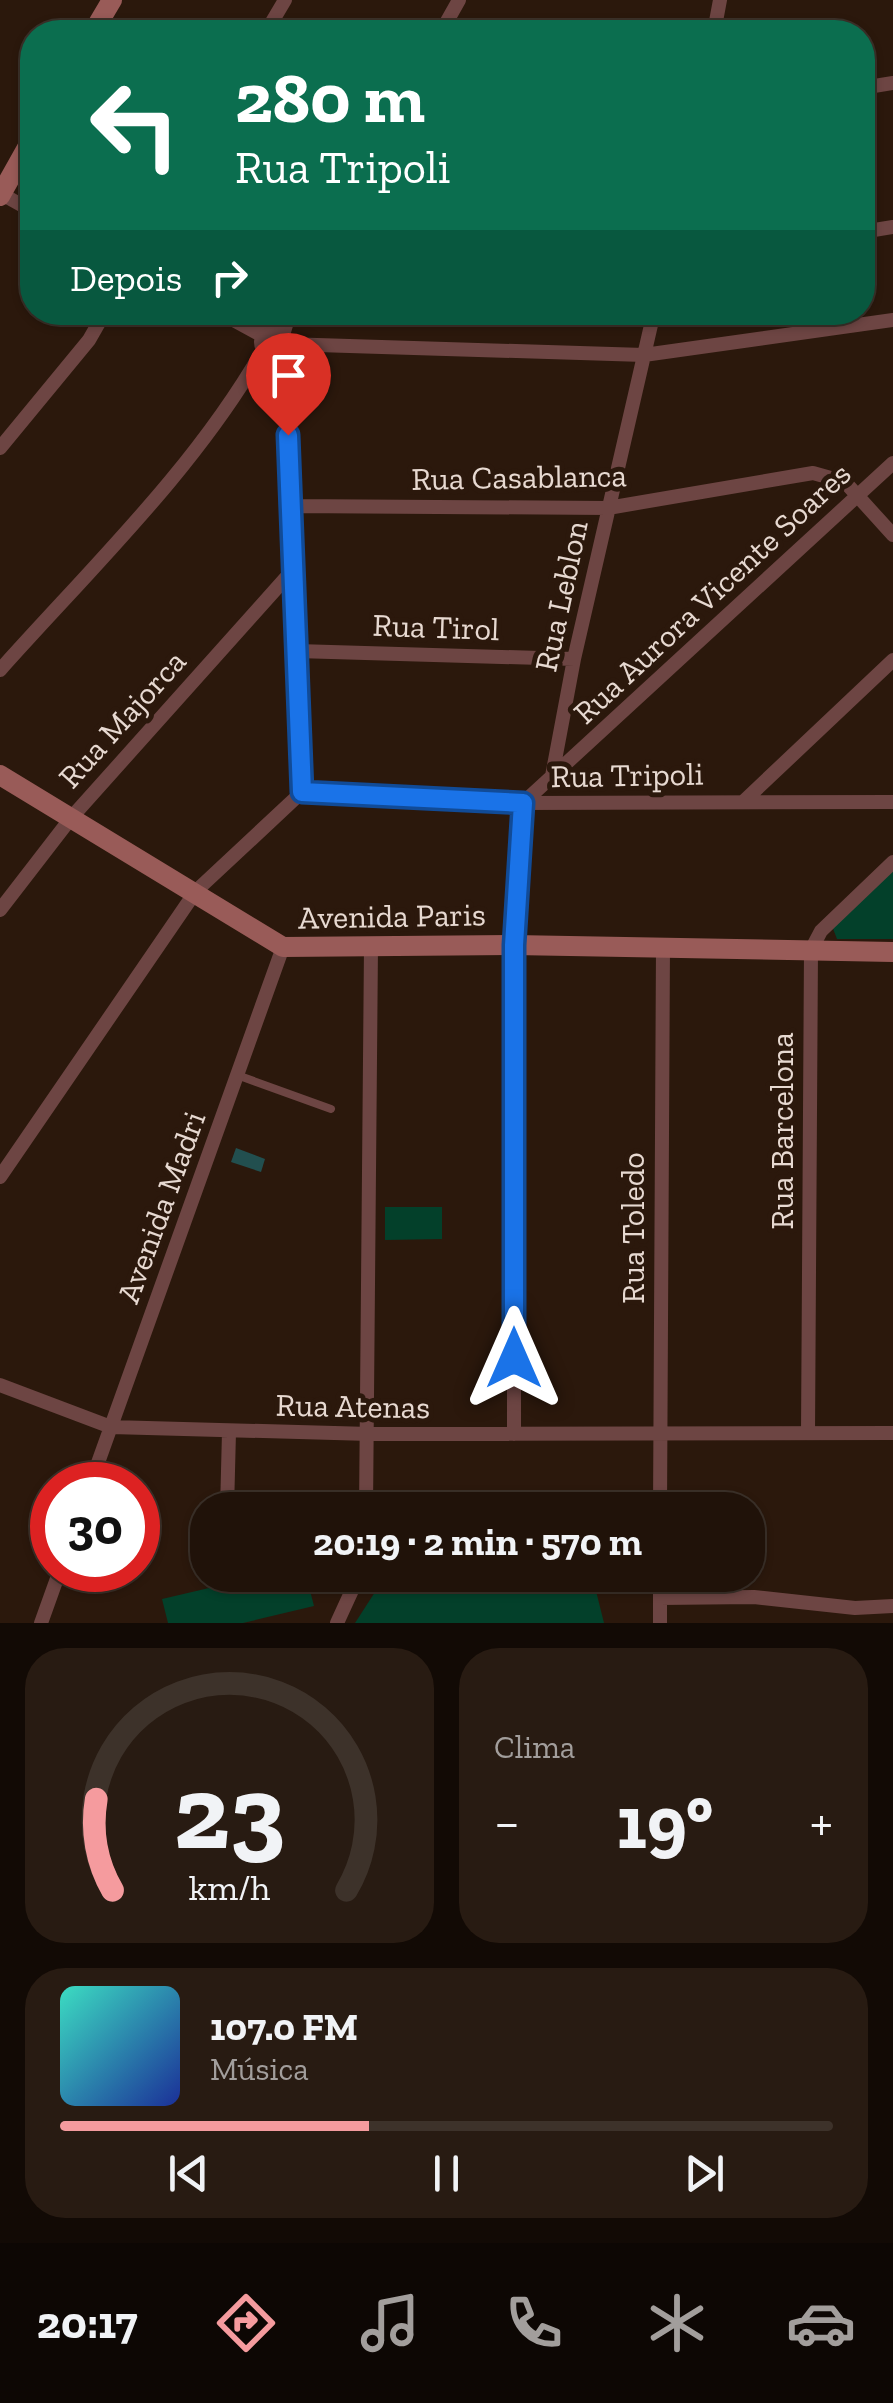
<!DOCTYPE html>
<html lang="pt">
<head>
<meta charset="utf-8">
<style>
	:root { --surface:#201209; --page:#281b12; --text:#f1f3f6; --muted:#a29e9c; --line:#3d322a; --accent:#f59b9e }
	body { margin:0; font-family:"Zilla Slab",serif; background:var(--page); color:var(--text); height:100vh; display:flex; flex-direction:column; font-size:38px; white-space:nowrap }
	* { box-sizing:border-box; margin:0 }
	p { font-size:32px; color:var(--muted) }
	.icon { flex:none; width:55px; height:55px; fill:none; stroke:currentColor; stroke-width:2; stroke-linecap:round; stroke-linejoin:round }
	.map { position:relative; height:1623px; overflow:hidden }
	.side { display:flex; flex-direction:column; gap:25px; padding:25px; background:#120a05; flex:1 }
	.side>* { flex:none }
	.hud { position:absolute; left:20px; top:20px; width:855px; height:305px; border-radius:40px; box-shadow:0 2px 8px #0004,0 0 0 2px var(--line); background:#0b6e4f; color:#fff; overflow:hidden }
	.speed { position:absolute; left:30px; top:1462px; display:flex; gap:20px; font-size:50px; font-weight:700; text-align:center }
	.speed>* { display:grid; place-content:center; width:130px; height:130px; border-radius:50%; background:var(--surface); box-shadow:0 2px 8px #0004,0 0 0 2px var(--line); line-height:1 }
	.speed .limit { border:15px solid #d22; background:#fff; color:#111 }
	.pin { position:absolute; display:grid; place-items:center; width:85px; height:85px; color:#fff; margin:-102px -42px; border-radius:50% 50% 50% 0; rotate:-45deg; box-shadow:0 0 10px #0007 }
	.pin .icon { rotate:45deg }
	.me { position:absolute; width:110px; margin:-55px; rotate:0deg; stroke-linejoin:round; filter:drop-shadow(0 0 8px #0008) }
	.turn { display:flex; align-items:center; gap:35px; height:210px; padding:0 50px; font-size:45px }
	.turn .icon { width:130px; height:130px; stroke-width:2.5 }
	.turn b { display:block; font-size:70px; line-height:85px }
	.then { display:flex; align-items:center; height:95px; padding:0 50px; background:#0003; gap:20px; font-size:38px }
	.big { font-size:75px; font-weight:700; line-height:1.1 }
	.side .tile { flex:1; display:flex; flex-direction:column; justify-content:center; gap:15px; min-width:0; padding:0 35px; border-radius:40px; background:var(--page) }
	.side .dial { align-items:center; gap:0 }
	.dial svg { height:260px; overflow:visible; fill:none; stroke:var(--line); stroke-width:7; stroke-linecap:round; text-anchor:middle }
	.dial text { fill:var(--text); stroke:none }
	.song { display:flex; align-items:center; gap:30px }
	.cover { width:120px; height:120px; border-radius:15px; background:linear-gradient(135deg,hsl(170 70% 55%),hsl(230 70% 35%)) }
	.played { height:10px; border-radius:5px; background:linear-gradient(90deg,var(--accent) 40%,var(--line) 40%) }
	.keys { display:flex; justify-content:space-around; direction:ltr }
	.heat { display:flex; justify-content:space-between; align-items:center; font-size:55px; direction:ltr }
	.side .tiles { flex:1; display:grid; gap:25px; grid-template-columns:1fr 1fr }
	.tile:last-child { grid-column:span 2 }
	.trip { position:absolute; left:190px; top:1492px; width:575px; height:100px; border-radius:40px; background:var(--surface); box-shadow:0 2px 8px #0004,0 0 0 2px var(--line); font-weight:700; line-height:100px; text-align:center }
	.tab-bar { display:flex; height:160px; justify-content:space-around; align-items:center; background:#0d0704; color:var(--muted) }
	.tab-bar .icon { width:70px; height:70px }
	.tab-bar .current { color:var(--accent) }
	.tab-bar b { font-size:45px; color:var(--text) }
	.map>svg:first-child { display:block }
</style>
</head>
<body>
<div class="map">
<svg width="893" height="1623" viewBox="0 0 893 1623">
	<rect width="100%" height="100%" fill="#2b180c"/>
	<path fill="#03402a" d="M893,868v71h-56l-5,-13z
		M385,1207h57v32l-57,1z
		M561,1501l13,9h-100z
		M265,1575h41l8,31 -71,17h-75l-6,-24z
		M386,1575h206l12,48h-249z"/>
	<path fill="#224f4f" d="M236,1148l29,11 -4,13 -30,-10z"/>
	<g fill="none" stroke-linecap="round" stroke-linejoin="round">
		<path stroke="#6d4543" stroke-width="8" d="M237,1075l94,34"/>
		<path stroke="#6d4543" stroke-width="14" d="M266,32l19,-32
			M441,32l18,-32
			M714,32l6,-32
			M862,88l31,-5
			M0,193l32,18
			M862,232l31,-5
			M219,312l44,24
			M261 342a12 12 0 1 1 24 0a12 12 0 1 1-24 0Z
			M283,335l7,-23
			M285,344l359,11 249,-35
			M283,349l19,443
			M0,448l89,-108 16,-28
			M291,506l317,2 205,-35 32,9 48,53
			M297,651l277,8
			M0,670c91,-102 196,-202 264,-322
			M552,776l22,-117 80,-347
			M302,792l221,11 370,-1
			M744,801l149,-141
			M0,910l71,-92 221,-247
			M0,1177l196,-286 106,-99
			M0,1385l111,42 259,7 523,-1
			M808,1433l3,-483 10,-19 72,-69
			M514,1434v-489l9,-142 370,-340
			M90,1485l193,-538
			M227,1510l2,-78
			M366,1510l5,-564
			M660,1510l3,-564
			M226,1580v-5
			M660,1598l94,-1 101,11 38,-2
			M41,1623l19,-53
			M337,1623l22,-48
			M660,1623v-48"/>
		<path stroke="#995b58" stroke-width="20" d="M93,32l19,-32
			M0,196l32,-57
			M0,775l283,172 231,-2 379,7"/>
	</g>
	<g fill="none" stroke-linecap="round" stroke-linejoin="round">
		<defs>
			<path id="route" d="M288,435l14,357 221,11 -9,142v413"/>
		</defs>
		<use href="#route" stroke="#114b97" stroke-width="25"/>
		<use href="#route" stroke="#1a73e8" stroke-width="18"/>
	</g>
	<g text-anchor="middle" stroke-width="10" stroke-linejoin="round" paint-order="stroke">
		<g font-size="32" fill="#e7d9d1" stroke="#2b180c">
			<text transform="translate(519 477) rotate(-1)" y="11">Rua Casablanca</text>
			<text transform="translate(712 593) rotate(-43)" y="11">Rua Aurora Vicente Soares</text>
			<text transform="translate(561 596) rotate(-78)" y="11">Rua Leblon</text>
			<text transform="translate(436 627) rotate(2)" y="11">Rua Tirol</text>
			<text transform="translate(122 719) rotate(-48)" y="11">Rua Majorca</text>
			<text transform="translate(627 775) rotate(-1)" y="11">Rua Tripoli</text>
			<text transform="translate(392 916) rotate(-1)" y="11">Avenida Paris</text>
			<text transform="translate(782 1131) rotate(-90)" y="11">Rua Barcelona</text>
			<text transform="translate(161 1207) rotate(-70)" y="11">Avenida Madri</text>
			<text transform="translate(633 1228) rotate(-90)" y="11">Rua Toledo</text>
			<text transform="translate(353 1406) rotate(1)" y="11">Rua Atenas</text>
		</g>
	</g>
</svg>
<div class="speed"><div class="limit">30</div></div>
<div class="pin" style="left:288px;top:435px;background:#d93025"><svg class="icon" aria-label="arrive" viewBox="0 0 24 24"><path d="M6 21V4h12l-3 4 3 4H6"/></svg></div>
<svg class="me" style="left:514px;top:1358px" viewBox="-20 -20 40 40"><path d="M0-17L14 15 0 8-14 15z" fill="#1a73e8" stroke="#fff" stroke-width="4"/></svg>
<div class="trip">20:19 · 2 min · 570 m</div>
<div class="hud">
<div class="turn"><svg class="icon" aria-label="left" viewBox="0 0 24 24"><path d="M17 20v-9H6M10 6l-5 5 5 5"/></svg><div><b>280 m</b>Rua Tripoli</div></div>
<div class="then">Depois<svg class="icon" aria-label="right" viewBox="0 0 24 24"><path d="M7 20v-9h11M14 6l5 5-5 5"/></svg></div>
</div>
</div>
<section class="side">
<div class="tiles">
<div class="tile dial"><svg viewBox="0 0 100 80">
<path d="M14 69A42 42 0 1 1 86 69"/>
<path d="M14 69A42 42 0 0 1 9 41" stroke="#f59b9e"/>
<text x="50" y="56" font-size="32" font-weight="700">23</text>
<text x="50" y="72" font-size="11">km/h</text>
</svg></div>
<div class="tile"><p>Clima</p>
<div class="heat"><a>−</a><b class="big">19°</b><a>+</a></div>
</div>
<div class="tile">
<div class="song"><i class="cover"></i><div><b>107.0 FM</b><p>Música</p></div></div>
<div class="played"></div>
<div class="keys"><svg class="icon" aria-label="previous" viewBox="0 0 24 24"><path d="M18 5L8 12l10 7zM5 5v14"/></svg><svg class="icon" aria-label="pause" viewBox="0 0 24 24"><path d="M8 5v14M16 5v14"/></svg><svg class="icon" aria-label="next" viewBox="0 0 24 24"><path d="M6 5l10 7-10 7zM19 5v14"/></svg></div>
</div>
</div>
</section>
<nav class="tab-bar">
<b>20:17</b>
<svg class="icon current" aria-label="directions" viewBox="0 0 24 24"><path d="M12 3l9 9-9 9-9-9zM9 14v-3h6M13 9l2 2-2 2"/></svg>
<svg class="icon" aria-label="music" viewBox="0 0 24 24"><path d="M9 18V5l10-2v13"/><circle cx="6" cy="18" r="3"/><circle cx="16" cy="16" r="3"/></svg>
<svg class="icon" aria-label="phone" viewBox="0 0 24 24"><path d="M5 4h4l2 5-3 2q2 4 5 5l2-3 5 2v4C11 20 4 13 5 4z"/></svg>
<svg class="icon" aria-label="climate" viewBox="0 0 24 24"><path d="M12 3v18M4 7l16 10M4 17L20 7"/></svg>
<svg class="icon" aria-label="car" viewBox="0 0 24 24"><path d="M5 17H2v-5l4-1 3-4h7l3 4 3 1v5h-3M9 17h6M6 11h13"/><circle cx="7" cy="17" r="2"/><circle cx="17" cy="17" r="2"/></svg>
</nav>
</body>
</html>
